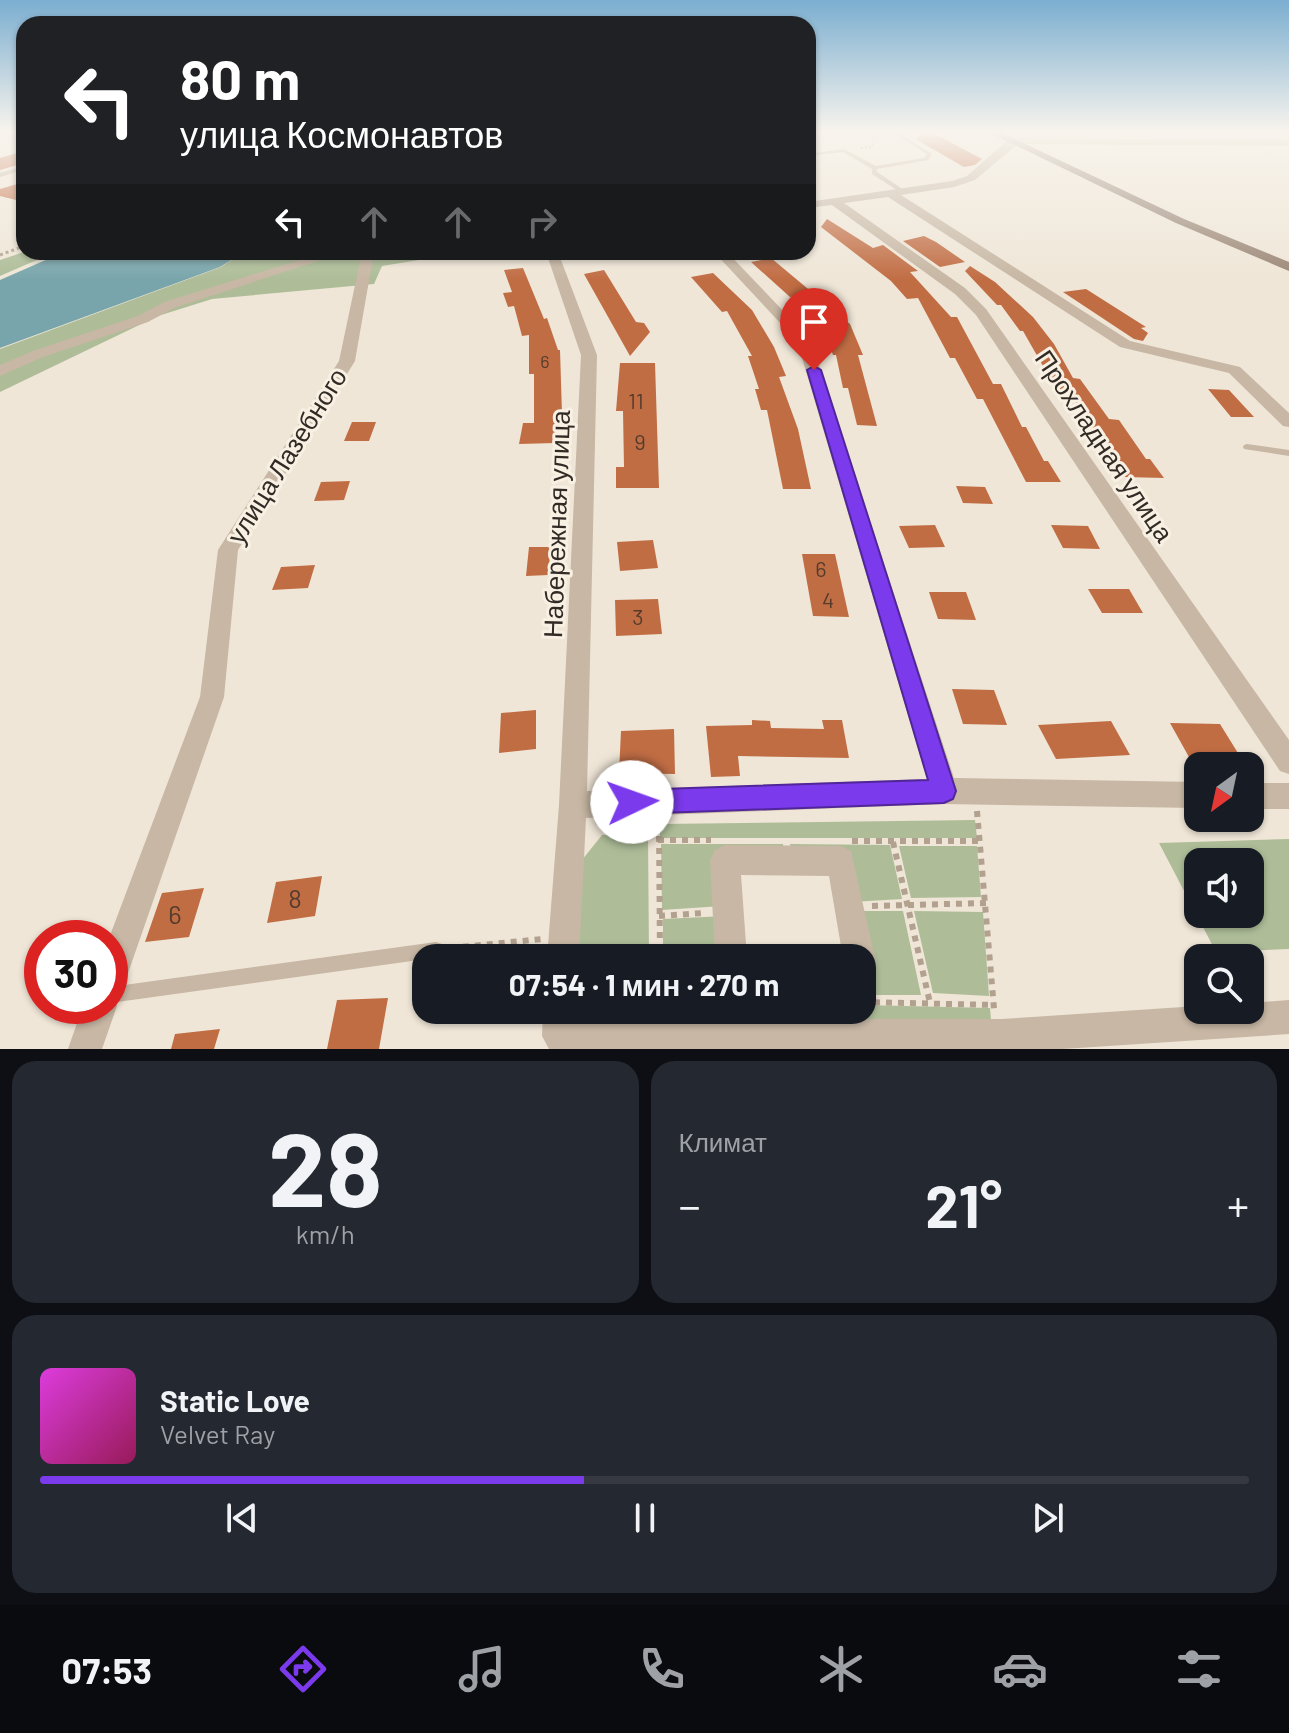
<!DOCTYPE html>
<html lang="ru">
<head>
<meta charset="utf-8">
<style>
	:root { --surface:#171b24; --page:#242831; --text:#f1f3f6; --muted:#9ea1a6; --line:#363941; --accent:#7c3aed }
	body { margin:0; font-family:Barlow,sans-serif; background:var(--page); color:var(--text); height:100vh; display:flex; flex-direction:column; font-size:30px; white-space:nowrap }
	* { box-sizing:border-box; margin:0 }
	p { font-size:26px; color:var(--muted) }
	.icon { flex:none; width:44px; height:44px; fill:none; stroke:currentColor; stroke-width:2; stroke-linecap:round; stroke-linejoin:round }
	.map { position:relative; height:1049px; overflow:hidden }
	.drawer { display:flex; flex-direction:column; gap:12px; padding:12px; background:#0d0f14; flex:1 }
	.drawer>* { flex:none }
	.top-card { position:absolute; left:16px; top:16px; width:800px; height:244px; border-radius:24px; box-shadow:0 2px 6px #0004; background:#202124; color:#fff; overflow:hidden }
	.needle { width:52px; rotate:213deg }
	.fabs { position:absolute; left:1184px; top:752px; display:grid; gap:16px }
	.fabs a { display:grid; place-items:center; width:80px; height:80px; border-radius:16px; background:var(--surface); box-shadow:0 2px 6px #0004; font-size:40px }
	.speed { position:absolute; left:24px; top:920px; display:flex; gap:16px; font-size:40px; font-weight:700; text-align:center }
	.speed>* { display:grid; place-content:center; width:104px; height:104px; border-radius:50%; background:var(--surface); box-shadow:0 2px 6px #0004; line-height:1 }
	.speed .limit { border:12px solid #d22; background:#fff; color:#111 }
	.pin { position:absolute; display:grid; place-items:center; width:68px; height:68px; color:#fff; margin:-82px -34px; border-radius:50% 50% 50% 0; rotate:-45deg; box-shadow:0 0 8px #0007 }
	.pin .icon { rotate:45deg }
	.me { position:absolute; width:88px; margin:-44px; rotate:87deg; stroke-linejoin:round; filter:drop-shadow(0 0 6px #0008) }
	.turn { display:flex; align-items:center; gap:28px; height:168px; padding:0 32px; font-size:36px }
	.turn .icon { width:104px; height:104px; stroke-width:2.5 }
	.turn b { display:block; font-size:56px; line-height:68px }
	.lanes { display:flex; align-items:center; height:76px; padding:0 32px; background:#0003; justify-content:center; gap:40px; direction:ltr }
	.lanes .off { opacity:.35 }
	.big { font-size:60px; font-weight:700; line-height:1.1 }
	.drawer .tile { flex:1; display:flex; flex-direction:column; justify-content:center; gap:12px; min-width:0; padding:0 28px; border-radius:24px; background:var(--page) }
	.drawer .dial { align-items:center; gap:0 }
	.dial b { font-size:104px; line-height:1 }
	.song { display:flex; align-items:center; gap:24px }
	.cover { width:96px; height:96px; border-radius:12px; background:linear-gradient(135deg,hsl(300 70% 55%),hsl(330 70% 35%)) }
	.played { height:8px; border-radius:4px; background:linear-gradient(90deg,var(--accent) 45%,var(--line) 45%) }
	.keys { display:flex; justify-content:space-around; direction:ltr }
	.heat { display:flex; justify-content:space-between; align-items:center; font-size:44px; direction:ltr }
	.drawer .tiles { flex:1; display:grid; gap:12px; grid-template-columns:1fr 1fr }
	.tile:last-child { grid-column:span 2 }
	.trip { position:absolute; left:412px; top:944px; width:464px; height:80px; border-radius:24px; background:var(--surface); box-shadow:0 2px 6px #0004; font-weight:700; line-height:80px; text-align:center }
	.menu { display:flex; height:128px; justify-content:space-around; align-items:center; background:#090b0e; color:var(--muted) }
	.menu .icon { width:56px; height:56px }
	.menu .current { color:var(--accent) }
	.menu b { font-size:36px; color:var(--text) }
	.map>svg:first-child { display:block }
</style>
</head>
<body>
<div class="map">
<svg width="1289" height="1049" viewBox="0 0 1289 1049">
	<rect width="100%" height="100%" fill="#efe6d7"/>
	<path fill="#aebd98" fill-rule="evenodd" d="M24,252h31l-55,24v-16z
		M244,252h224l-86,14 -8,18 -162,15 -54,17 -158,76v-43l221,-82z
		M975,820l2,18h-317v-14z
		M648,833l1,125h-75l8,-98 20,-25z
		M1289,839v110l-73,3 -57,-109zM1198,862h52v52h-52z
		M661,844h122l1,12 -64,1 2,49 -60,4z
		M790,844l100,1 12,54 -50,3 -8,-46h-52z
		M899,846h78l4,51 -70,1z
		M855,911h48l18,84h-59v-21h3z
		M914,911l69,1 6,84 -56,-3z
		M725,916l2,42h-64v-39z
		M862,1005l128,3 2,23 -327,-1v-20h197z"/>
	<path fill="#78a5ab" d="M64,252h180l-24,15 -220,81v-68z"/>
	<path fill="#c16d44" d="M921,133h12l49,26 -7,6 -11,2 -47,-27z
		M24,151v12l-24,7v-12z
		M24,182v20l-24,-6v-7z
		M827,219l46,29 10,-3 35,26 -8,1 41,45h6l36,67h8l21,43h4l18,34h4l13,21h-35l-43,-83h-6l-22,-41h-5l-32,-60 -11,1 -16,-18 -70,-54z
		M924,236l12,6 29,20 -25,5 -37,-26z
		M771,258l79,66 13,31h-5l19,71 -20,-1 -9,-37h-5l-7,-33h-3l-10,-29 -26,-30 -7,1 -39,-35z
		M970,266l25,16 38,35 21,27 19,34 7,1 29,40 10,1 27,39h4l14,19 -39,-1 -54,-82 -12,-1 -36,-63h-3l-19,-26h-4l-32,-34z
		M523,268l21,51 3,-1 11,32h2l2,64h-4l-3,29 -36,1 4,-21h11v-49h-5v-39l-7,1 -8,-30 -6,1 -5,-14 9,-1 -8,-22z
		M604,270l32,52 8,1 6,9 -20,24 -46,-82z
		M713,273l39,37 22,37 12,29 -7,1 19,52 13,60h-28l-16,-79h-6l-6,-21h4l-11,-33h4l-25,-45 -5,1 -31,-35z
		M1086,289l60,38 -5,1 7,5 -5,8 -9,-2 -71,-47z
		M620,363h35l4,125h-43v-21h8l-1,-56h-7z
		M1208,389l21,1 25,27h-23z
		M352,422h24l-7,19h-25z
		M350,481l-6,19 -30,1 7,-19z
		M956,486l29,1 8,17 -30,-1z
		M935,525l10,22 -36,1 -10,-22z
		M1051,525l37,1 12,23 -37,-1z
		M653,540l5,28 -38,3 -3,-29z
		M529,547h22l-3,28 -22,1z
		M802,554h33l14,63 -36,-1z
		M315,565l-7,23 -36,2 9,-23z
		M1088,589h41l14,24h-41z
		M929,592h37l10,28 -38,-1z
		M658,599l4,35 -46,2 -1,-36z
		M952,689l42,1 13,35 -44,-1z
		M536,710v39l-37,4 2,-40z
		M752,720l18,1 1,7 53,1 -2,-9h20l7,38 -111,-2 2,20 -29,1 -5,-51 46,-1z
		M1111,721l19,34 -74,4 -18,-34z
		M1170,723l50,1 26,42h-52z
		M674,729l1,45 -56,-1 2,-42z
		M322,876l-7,40 -48,7 9,-41z
		M204,888l-15,49 -44,5 17,-49z
		M388,998l-9,51h-52l10,-49z
		M220,1029l-6,20h-43l4,-15z"/>
	<g fill="none" stroke-linecap="round" stroke-linejoin="round">
		<path stroke="#b2a18f" stroke-width="2" stroke-dasharray="2 2" stroke-linecap="butt" d="M861,148l11,-1 4,-14"/>
		<path stroke="#b2a18f" stroke-width="3" stroke-dasharray="3 3" stroke-linecap="butt" d="M0,255l24,-9"/>
		<path stroke="#b2a18f" stroke-width="6" stroke-dasharray="6 6" stroke-linecap="butt" d="M977,811l17,198
			M659,824l1,134
			M658,840h53
			M852,841h129
			M893,842l37,161
			M872,906l114,-3
			M659,916l45,-3
			M451,948l91,-9
			M862,1002l132,3"/>
		<path fill="#c7b7a4" fill-rule="evenodd" d="M893,133h6l33,21 -4,6 -51,9v3l27,18v2h-4l-28,-18v-5l-29,-17 -35,4v-2l36,-5 32,17 48,-8 3,-4z
			M24,166v4l-24,7v-4z
			M1247,444l42,6v6l-45,-7 -1,-2 1,-2z
			M436,942l6,2 2,6 -2,6 -6,2h-10v1l-316,44v-16z"/>
		<path fill="#c7b7a4" fill-rule="evenodd" d="M1010,138l279,2v6l-271,-2 -43,36 -21,7 -53,8 229,146 110,26 49,46v14l-6,-1 -54,-53 -109,-26 -232,-150 -44,6 121,85 21,21 303,431v34l-9,-3 -304,-456 -21,-21 -123,-89 -24,3v-6l144,-21 15,-5z
			M326,252h19l-171,56 -26,14 -105,35 -43,19v-11l33,-14 105,-35 26,-14z
			M362,252h12l-19,109 -117,189 -14,147 -98,282 -4,12 -10,3 5,12 -15,43h-34l15,-43h27l-1,-68 91,-241 18,-147 121,-189z
			M546,252h12l39,103 -10,436 340,-12 -130,-438 -83,-89h13l84,88 143,438 244,4v26l-254,-4 -358,14 -7,140h-32l12,-153 22,-450z
			M1250,783h39v26h-39z
			M725,845l116,1 10,5 24,107 -5,11 -8,4v-15h-19l-14,-82 -88,-1 6,83h-32l-5,-98 5,-10z
			M1289,1000v34l-226,15h-514l-7,-13 1,-26h34l-1,9h426l196,-13v4h52v-7z"/>
		<path fill="#9a8676" fill-rule="evenodd" d="M990,133h12l182,86 105,43v9l-113,-48z"/>
	</g>
	<linearGradient id="sky" x2="0" y2="1"><stop stop-color="#7baed0"/><stop offset="0.47" stop-color="#f8f4ed"/><stop offset="1" stop-color="#f8f4ed" stop-opacity="0"/></linearGradient>
	<rect width="1289" height="280" fill="url(#sky)"/>
	<path fill="#7c3aed" stroke="#51269a" stroke-width="2" d="M814,366l7,4 135,421 -3,8 -9,4 -312,11 -9,-4 -4,-8 4,-9 9,-3 296,-10 -121,-410z"/>
	<g text-anchor="middle" stroke-width="6" stroke-linejoin="round" paint-order="stroke">
		<g font-size="18" fill="#563c2d">
			<text x="545" y="368">6</text>
		</g>
		<g font-size="22" fill="#563c2d">
			<text x="636" y="409">11</text>
			<text x="640" y="450">9</text>
			<text x="821" y="577">6</text>
			<text x="828" y="608">4</text>
			<text x="638" y="625">3</text>
		</g>
		<g font-size="26" fill="#322b25" stroke="#f8f0e3">
			<text transform="translate(1104 446) rotate(56)" y="9">Прохладная улица</text>
			<text transform="translate(287 456) rotate(-58)" y="9">улица Лазебного</text>
			<text transform="translate(557 524) rotate(-88)" y="9">Набережная улица</text>
		</g>
		<g font-size="26" fill="#563c2d">
			<text x="295" y="908">8</text>
			<text x="175" y="924">6</text>
		</g>
	</g>
</svg>
<div class="fabs">
<a><svg class="needle" viewBox="-14 -14 28 28"><path d="M0-13l5 13h-10z" fill="#e53935"/><path d="M0 13l5-13h-10z" fill="#9ea1a6"/></svg></a>
<a><svg class="icon" aria-label="sound" viewBox="0 0 24 24"><path d="M4 9h4l5-4v14l-5-4H4zM17 9q2 3 0 6"/></svg></a>
<a><svg class="icon" aria-label="search" viewBox="0 0 24 24"><circle cx="10" cy="10" r="6"/><path d="M15 15l6 6"/></svg></a>
</div>
<div class="speed"><div class="limit">30</div></div>
<div class="pin" style="left:814px;top:370px;background:#d93025"><svg class="icon" aria-label="arrive" viewBox="0 0 24 24"><path d="M6 21V4h12l-3 4 3 4H6"/></svg></div>
<svg class="me" style="left:632px;top:802px" viewBox="-20 -20 40 40"><circle r="19" fill="#fff"/><path d="M0-13L10 11 0 6-10 11z" fill="#7c3aed"/></svg>
<div class="trip">07:54 · 1 мин · 270 m</div>
<div class="top-card">
<div class="turn"><svg class="icon" aria-label="left" viewBox="0 0 24 24"><path d="M17 20v-9H6M10 6l-5 5 5 5"/></svg><div><b>80 m</b>улица Космонавтов</div></div>
<div class="lanes"><svg class="icon" aria-label="left" viewBox="0 0 24 24"><path d="M17 20v-9H6M10 6l-5 5 5 5"/></svg><svg class="icon off" aria-label="ahead" viewBox="0 0 24 24"><path d="M12 20V5M6 11l6-6 6 6"/></svg><svg class="icon off" aria-label="ahead" viewBox="0 0 24 24"><path d="M12 20V5M6 11l6-6 6 6"/></svg><svg class="icon off" aria-label="right" viewBox="0 0 24 24"><path d="M7 20v-9h11M14 6l5 5-5 5"/></svg></div>
</div>
</div>
<section class="drawer">
<div class="tiles">
<div class="tile dial"><b>28</b><p>km/h</p></div>
<div class="tile"><p>Климат</p>
<div class="heat"><a>−</a><b class="big">21°</b><a>+</a></div>
</div>
<div class="tile">
<div class="song"><i class="cover"></i><div><b>Static Love</b><p>Velvet Ray</p></div></div>
<div class="played"></div>
<div class="keys"><svg class="icon" aria-label="previous" viewBox="0 0 24 24"><path d="M18 5L8 12l10 7zM5 5v14"/></svg><svg class="icon" aria-label="pause" viewBox="0 0 24 24"><path d="M8 5v14M16 5v14"/></svg><svg class="icon" aria-label="next" viewBox="0 0 24 24"><path d="M6 5l10 7-10 7zM19 5v14"/></svg></div>
</div>
</div>
</section>
<nav class="menu">
<b>07:53</b>
<svg class="icon current" aria-label="directions" viewBox="0 0 24 24"><path d="M12 3l9 9-9 9-9-9zM9 14v-3h6M13 9l2 2-2 2"/></svg>
<svg class="icon" aria-label="music" viewBox="0 0 24 24"><path d="M9 18V5l10-2v13"/><circle cx="6" cy="18" r="3"/><circle cx="16" cy="16" r="3"/></svg>
<svg class="icon" aria-label="phone" viewBox="0 0 24 24"><path d="M5 4h4l2 5-3 2q2 4 5 5l2-3 5 2v4C11 20 4 13 5 4z"/></svg>
<svg class="icon" aria-label="climate" viewBox="0 0 24 24"><path d="M12 3v18M4 7l16 10M4 17L20 7"/></svg>
<svg class="icon" aria-label="car" viewBox="0 0 24 24"><path d="M5 17H2v-5l4-1 3-4h7l3 4 3 1v5h-3M9 17h6M6 11h13"/><circle cx="7" cy="17" r="2"/><circle cx="17" cy="17" r="2"/></svg>
<svg class="icon" aria-label="filters" viewBox="0 0 24 24"><path d="M4 7h16M4 17h16"/><circle cx="9" cy="7" r="2"/><circle cx="15" cy="17" r="2"/></svg>
</nav>
</body>
</html>
